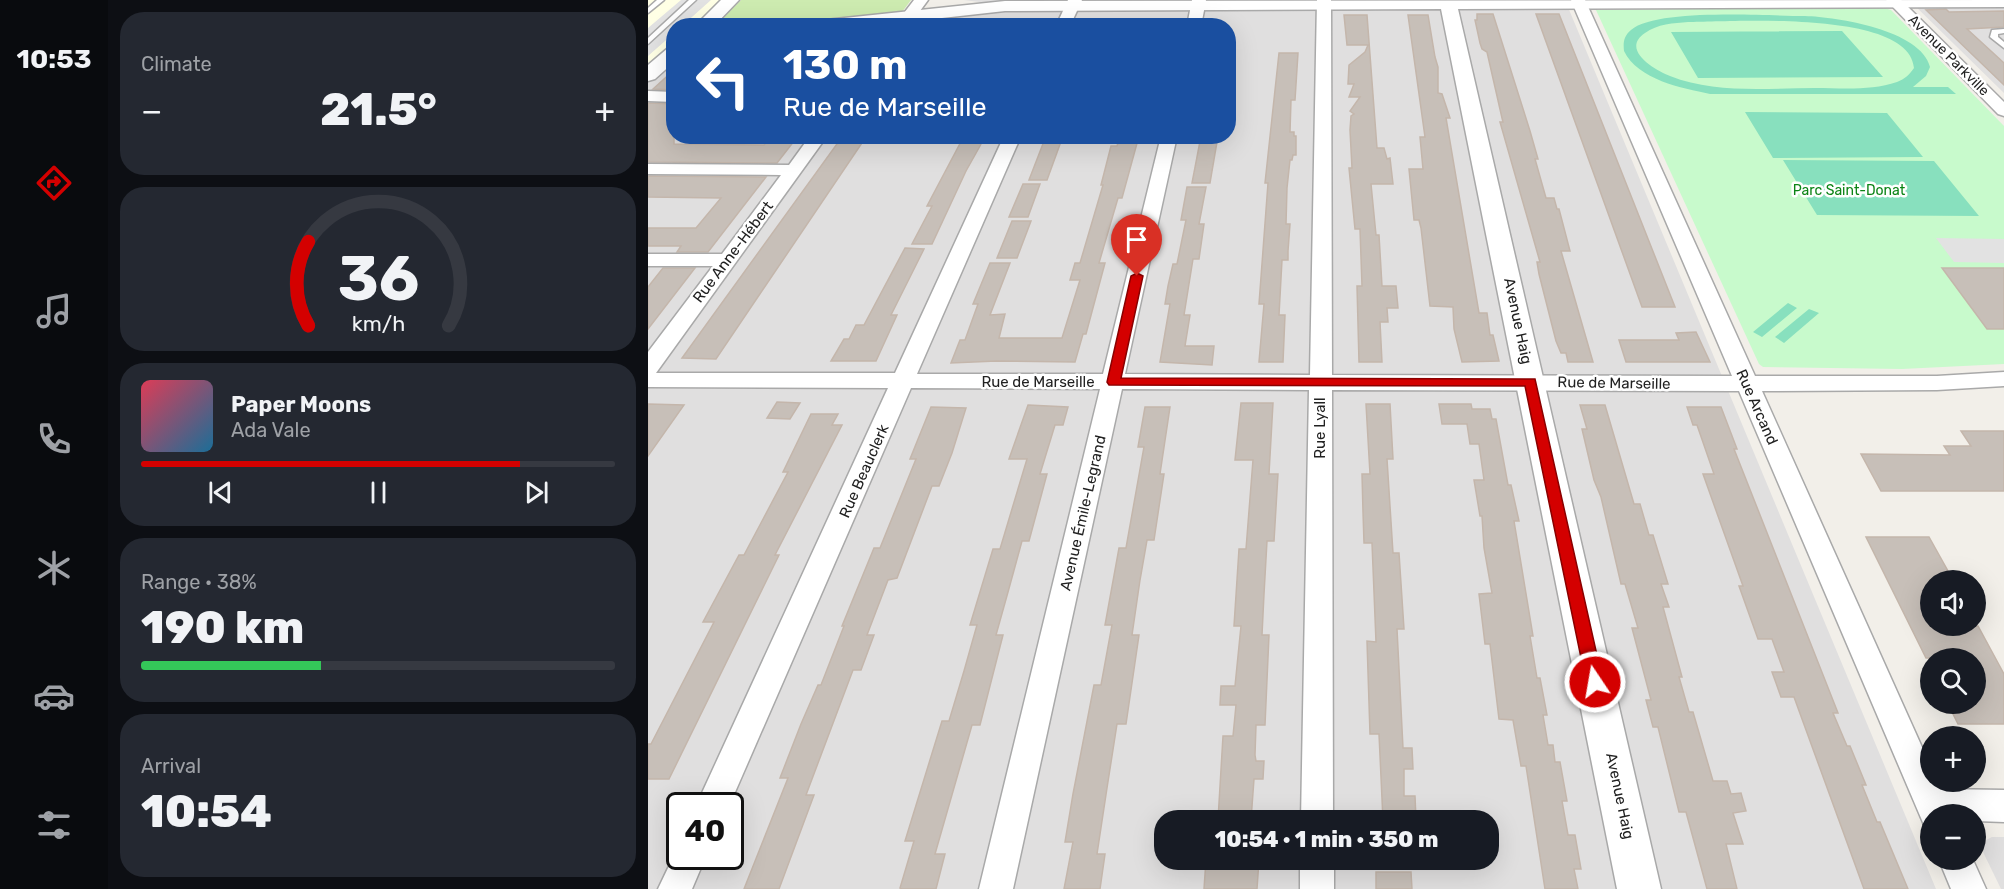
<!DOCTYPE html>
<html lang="en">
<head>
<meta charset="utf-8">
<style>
	:root { --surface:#171b24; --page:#242831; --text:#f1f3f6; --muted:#9ea1a6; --line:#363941; --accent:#d40000 }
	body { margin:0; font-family:Rubik,sans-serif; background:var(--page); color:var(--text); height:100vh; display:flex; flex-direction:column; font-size:22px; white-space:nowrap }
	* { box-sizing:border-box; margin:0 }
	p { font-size:20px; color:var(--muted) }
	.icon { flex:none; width:33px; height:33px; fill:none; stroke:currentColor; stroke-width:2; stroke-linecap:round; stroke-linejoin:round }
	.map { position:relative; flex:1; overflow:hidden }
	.sheet { display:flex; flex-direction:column; gap:12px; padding:12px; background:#0d0f14; width:540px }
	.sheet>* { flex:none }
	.guide { position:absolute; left:18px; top:18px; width:570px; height:126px; border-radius:24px; box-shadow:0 6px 24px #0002; background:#1a4fa0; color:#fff; overflow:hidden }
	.controls { position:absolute; left:1272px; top:570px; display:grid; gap:12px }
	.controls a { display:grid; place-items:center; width:66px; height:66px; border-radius:50%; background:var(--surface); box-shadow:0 6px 24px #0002; font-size:30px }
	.speed { position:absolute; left:18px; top:792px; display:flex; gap:12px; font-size:30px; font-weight:700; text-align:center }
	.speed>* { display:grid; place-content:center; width:78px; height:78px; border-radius:50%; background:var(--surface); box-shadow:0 6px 24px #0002; line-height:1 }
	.speed .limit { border:3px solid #111; border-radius:9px; background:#fff; color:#111 }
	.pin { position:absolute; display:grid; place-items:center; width:51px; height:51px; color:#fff; margin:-62px -26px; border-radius:50% 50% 50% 0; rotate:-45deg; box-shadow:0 0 6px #0007 }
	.pin .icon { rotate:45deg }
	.me { position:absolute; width:66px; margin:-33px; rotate:348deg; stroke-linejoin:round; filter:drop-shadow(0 0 4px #0008) }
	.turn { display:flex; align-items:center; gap:21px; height:126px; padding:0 18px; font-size:27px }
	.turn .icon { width:78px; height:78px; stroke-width:2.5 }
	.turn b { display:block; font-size:42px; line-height:51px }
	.big { font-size:45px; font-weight:800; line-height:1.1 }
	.sheet .tile { flex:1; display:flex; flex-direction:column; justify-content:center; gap:9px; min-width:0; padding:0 21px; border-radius:24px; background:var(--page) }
	.sheet .dial { align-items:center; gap:0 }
	.dial svg { height:156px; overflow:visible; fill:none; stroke:var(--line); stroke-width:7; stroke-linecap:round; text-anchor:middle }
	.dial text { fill:var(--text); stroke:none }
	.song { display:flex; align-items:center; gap:18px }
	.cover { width:72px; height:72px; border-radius:9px; background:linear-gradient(135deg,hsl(350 70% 55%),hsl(200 70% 35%)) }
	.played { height:6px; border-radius:3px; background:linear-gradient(90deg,var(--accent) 80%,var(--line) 80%) }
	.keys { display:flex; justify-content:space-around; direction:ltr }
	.heat { display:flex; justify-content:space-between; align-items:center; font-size:33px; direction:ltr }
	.charge { height:9px; border-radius:4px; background:linear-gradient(90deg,#34c759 38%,var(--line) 0) }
	.trip { position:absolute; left:506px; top:810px; width:345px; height:60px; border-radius:24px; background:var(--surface); box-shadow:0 6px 24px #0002; font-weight:800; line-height:60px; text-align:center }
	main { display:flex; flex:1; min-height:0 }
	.tabs { display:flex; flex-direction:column; width:108px; justify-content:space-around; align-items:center; background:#090b0e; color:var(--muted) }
	.tabs .icon { width:42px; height:42px }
	.tabs .on { color:var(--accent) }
	.tabs b { font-size:27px; color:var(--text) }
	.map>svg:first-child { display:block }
</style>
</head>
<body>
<main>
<nav class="tabs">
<b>10:53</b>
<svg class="icon on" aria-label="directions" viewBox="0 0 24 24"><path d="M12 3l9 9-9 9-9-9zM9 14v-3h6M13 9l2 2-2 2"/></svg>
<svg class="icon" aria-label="music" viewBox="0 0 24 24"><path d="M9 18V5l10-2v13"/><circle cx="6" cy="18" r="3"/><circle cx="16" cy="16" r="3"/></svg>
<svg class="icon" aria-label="phone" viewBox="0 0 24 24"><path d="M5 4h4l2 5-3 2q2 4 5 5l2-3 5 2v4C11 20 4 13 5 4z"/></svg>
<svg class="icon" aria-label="climate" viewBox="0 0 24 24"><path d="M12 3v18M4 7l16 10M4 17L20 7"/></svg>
<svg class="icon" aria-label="car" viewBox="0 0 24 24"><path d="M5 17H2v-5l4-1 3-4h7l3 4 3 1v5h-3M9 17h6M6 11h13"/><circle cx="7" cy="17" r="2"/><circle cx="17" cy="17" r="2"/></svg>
<svg class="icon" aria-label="filters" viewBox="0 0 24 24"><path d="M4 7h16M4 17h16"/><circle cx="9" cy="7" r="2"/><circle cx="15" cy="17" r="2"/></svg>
</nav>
<section class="sheet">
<div class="tile"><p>Climate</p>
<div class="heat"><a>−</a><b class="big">21.5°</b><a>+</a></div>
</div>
<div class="tile dial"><svg viewBox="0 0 100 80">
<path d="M14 69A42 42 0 1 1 86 69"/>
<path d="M14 69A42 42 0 0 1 14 26" stroke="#d40000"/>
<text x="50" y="56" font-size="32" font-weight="700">36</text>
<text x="50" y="72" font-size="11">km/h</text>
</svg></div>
<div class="tile">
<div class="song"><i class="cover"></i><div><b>Paper Moons</b><p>Ada Vale</p></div></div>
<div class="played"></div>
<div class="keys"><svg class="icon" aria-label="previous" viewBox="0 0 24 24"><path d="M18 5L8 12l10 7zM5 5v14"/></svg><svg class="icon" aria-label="pause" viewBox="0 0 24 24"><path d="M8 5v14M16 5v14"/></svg><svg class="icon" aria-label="next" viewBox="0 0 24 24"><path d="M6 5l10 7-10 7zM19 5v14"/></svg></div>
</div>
<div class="tile"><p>Range · 38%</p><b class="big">190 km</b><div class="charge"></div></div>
<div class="tile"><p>Arrival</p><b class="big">10:54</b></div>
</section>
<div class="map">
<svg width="1356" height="889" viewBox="0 0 1356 889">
	<rect width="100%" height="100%" fill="#f2efe9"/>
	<path fill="#e0dfdf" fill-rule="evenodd" d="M316,0h601l371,889h-1288v-814l25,-23 1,84h554v-110l-412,-1 186,-20zM32,806h50v50h-50zM516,820h324v40h-324z
		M1261,0h95v93z
		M1344,837h12v52h-3l-18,-37 3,-12z"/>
	<path fill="#ffffe5" d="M0,0h77l-30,25 -21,1 -1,18 -25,22z"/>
	<path fill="#cdebb0" d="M93,0h170l-9,12 -7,4 -102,9 -79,1z"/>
	<path fill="#c8facc" d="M1233,7l10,3 113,116v238l-102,5 -139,-2 -4,-3 -163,-354z"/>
	<path fill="#88e0be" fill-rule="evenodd" d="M1157,16c32,1 116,14 125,51l-4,9 -13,11h35l8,7h-246c-28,-6 -72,-14 -86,-43 -1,-9 0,-15 7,-21 26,-22 137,-14 174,-14zM1040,22c42,0 222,-13 226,46 -5,7 -9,11 -17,14 -26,9 -56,6 -82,6 -47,0 -100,6 -145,-12 -15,-6 -50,-26 -25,-43 12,-9 29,-10 43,-11z
		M1194,31l41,46 -185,1 -27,-46z
		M1097,112l142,1 36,44 -150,1z
		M1135,160l151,1 45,55 -162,-1z
		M1140,303l9,5 -35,29 -9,-5z
		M1161,309l10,4 -35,30 -9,-6z"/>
	<path fill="#e2e2e2" d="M33,0h30l-28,25 -9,1 -1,8 -25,22v-28z
		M1288,238l68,1v24l-50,-1z"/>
	<path fill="#c7bfb8" stroke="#c4b6ab" stroke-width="1.5" d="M1298,9l3,3 55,-1v16l-37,2 37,34v22l-78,-75z
		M829,14h16l37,117 8,28h-3l11,39h8l3,11h2l11,42h-9l32,111h-25l-2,-9h-5l-5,-12 -17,-67 -2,-12h3l-40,-140h3l-1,-4 -15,-66 -5,-3 -2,-6 -5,-23h2z
		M888,14h23l116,293h-33z
		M696,15h23l10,133h7l3,11 3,-1 3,26h-22l5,51h3l3,51h14l2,22h-11l1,14h-8l2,40h-23l-2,-76h5l-2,-57h-5l-6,-61h3l-2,-38 1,-14 3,-2 -4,-3 10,-14h-11l5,-13h-6l1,-19 16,-13 3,-7h-21z
		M760,15h20l7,42 3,10v26l4,1 8,24h-4l33,195h8l3,22h3l6,26 -37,1 -8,-33 -1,-22 -23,-1 -9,-78 -2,-8h-5l-5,-51h14l-3,-32h5z
		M631,53h19l-3,47h-4l-1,32h4v4h2v19h-3l-1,5h-2l-3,28 -1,36h4l-2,27v9h-6l-3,55h6l-2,47h-24l5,-58h-5l9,-121h-3z
		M26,70v20l-21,-1z
		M0,103l26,1v40l90,1 7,-9h27l-21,27 -129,-1z
		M316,136h16l-2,6h4l-2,4 -14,25 -34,73h-20l20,-38h-5z
		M398,136h17l-16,44h-18z
		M472,136h19l-17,62h-4l-19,65h6l-19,71h-3l-8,28 -78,-1 -46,2 9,-23h5l13,-36h-5l17,-41h20l-20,52 15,-1 -6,24h63l18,-58h-10l5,-17h5l23,-78h-2l10,-39h6z
		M553,136h17l-8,47h-18z
		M194,137h24l-150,222 -34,-1z
		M0,176l118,1 -58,75h-31l4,-6h-33v-18h48l25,-30 -73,-1z
		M375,184h17l-12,33h-19z
		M539,187h19l-7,37h5l-5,35h-6l-9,56h6l-5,31h29l-2,19 -52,-3 10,-58h-5l3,-18 5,-22h4l9,-44h-5z
		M364,221h19l-14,37h-20z
		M257,248l19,1 -33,66h6l-21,46h-45l13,-22h5l7,-14h8z
		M15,268h32l-47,61v-42z
		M1294,268h62v61h-17z
		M1048,332l14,30h-84l-7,-22h60l-3,-7z
		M129,402l23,1 -10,16 -23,-1z
		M593,403h32l-4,71h9l-4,67h-7l-3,53 -2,41h7l-4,90h-9l-1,30 1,6h8l-1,18h-9l-3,41h-33l5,-84h10l3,-31h-16l1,-19h14l6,-60h-7l5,-77h7l7,-89h-18z
		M0,404l36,1 -36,51z
		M718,404h24l3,55h-6l6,94h6l5,76h-7l6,119h9l1,21h-9v27h11l1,24h-33l-4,-86h-9l-3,-93 9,1 -4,-99h-8l-1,-31 -1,-38h8z
		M791,404h32l1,5h18l2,10h4l12,66h3l8,36h-5l19,115h-3l7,42h3l7,37h-4l5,30h5l2,17h5l7,39h-5l6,34h7l6,34h-7l4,20h-33l-19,-123h-5l-8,-46 -14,-1 -9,-75h-5l-6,-50 13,-1 -8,-45 -2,-32h-2l-6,-36h10l-5,-36h-9l-3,-20h-25z
		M380,405l40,2 -5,18h-8l-15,49h7l-18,67h-7l-14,51 -12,43h7l-23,90h-8l-37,129h10l-9,35h-34l-2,-1 14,-47h-9l37,-120h7l15,-50 13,-46h-7l23,-76h7l27,-90h-18z
		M932,405h25l29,99h6l9,31h4l15,49h-7l8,23h-6l19,70h-3l10,35h4l20,69h14l4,13 10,-1 5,18 -13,2 10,31h-17l11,45h-30l-21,-77h-7l-21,-85h-5l-7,-27h5l-19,-72h6l-13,-44h-4l-20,-87 -7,-17 -12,-51h5z
		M283,407l35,1 -14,45 -13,33h-7l-35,92 -9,2 -21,55h7l-13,35h-8l-47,125h8l-35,94h-35l44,-111h-8l21,-54 17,-39h3l23,-59h-2l32,-78h6l36,-89h-6z
		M497,407h25l-10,67h4l-10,66h-7l-7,40 -8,55h7l-13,89h-9l-10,64 -10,66h8l-5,35h-36l9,-47h-8l8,-48 21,-109h7l11,-60h-7l14,-77h7l18,-101h-6z
		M1039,407h34l16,42h-3l104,264h-5l14,33h3l16,39h-4l15,37h3l28,67h-44l-70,-192h-13l-5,-14 -4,-11h12l-12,-33h-14l-19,-53h4l-40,-112h11l-17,-49h-4z
		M163,414h27l-6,11h10l-67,130h4l-110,224h-21v-35h3l63,-122h-11l36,-67h5l44,-83h-5z
		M1313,431h43v60h-123l-20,-37 89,1 -6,-9h27z
		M1218,537h63l24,43h-23v46h48l26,48v50h-46l-10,-20h28v-46h-50z
		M558,860h53l-2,29h-53z
		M728,872h35l1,17h-36z"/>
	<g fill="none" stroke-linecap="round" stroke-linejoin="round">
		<defs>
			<path id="service" d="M9,0h7l-16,13v-5z
				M41,0h7l-48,44v-6z
				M1356,29v4l-6,1v3l6,5v6l-14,-11 2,-7z"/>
			<path id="minor" d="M266,0h14l-19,26h-15z
				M420,0h14l-12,26h-14z
				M544,0h14l-5,26h-14z
				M669,0h14l1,375 400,1 -161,-376h14l170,376h182l67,-4v14l-67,4 -175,1 168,374v17h8l4,7 62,1v32l-28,-1v-7h-46v14l-6,-3 -185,-434 -407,-1 1,430h-32l8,-430 -187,-1 -109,500h-34l121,-500 -189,-1 -182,418h-33l192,-418 -240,-1v-35l65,-86h-65v-12h74l59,-79 -133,-1v-10l141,1 21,-29h17l-171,237h239l109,-237h17l-104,238h186l58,-238h16l-52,238 185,1z
				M1238,0h15l103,102v14l-6,-2z
				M0,91l26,1v10l-26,-1z
				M32,843v13h26l-14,33h-34z
				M652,860h34v29h-34z
				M1291,860h34l13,29h-35z"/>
			<path id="tertiary" d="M73,0h18l-25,26h-19z
				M1356,0v7l-546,2 203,880h-44l-176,-880 -436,2 -135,15h-62l8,-5 189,-20z
				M26,47v15l-19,17 -7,2v-16l20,-17z"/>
		</defs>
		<use href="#service" stroke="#a9a9a9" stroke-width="3"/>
		<use href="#minor" stroke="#a9a9a9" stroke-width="3"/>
		<use href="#tertiary" stroke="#a9a9a9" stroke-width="3"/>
		<use href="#service" fill="#fff" fill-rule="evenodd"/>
		<use href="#minor" fill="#fff" fill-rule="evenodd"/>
		<use href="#tertiary" fill="#fff" fill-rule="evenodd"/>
	</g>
	<path fill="#d40000" stroke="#8a0000" stroke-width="1.5" d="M489,273l6,3 -22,102 414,1 68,303 -2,5 -6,2 -6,-2 -3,-5 -61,-296 -416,-1 -2,-3 24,-106z"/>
	<g text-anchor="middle" stroke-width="5" stroke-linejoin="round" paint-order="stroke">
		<g font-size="14" fill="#222" stroke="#fff">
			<text transform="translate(1301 55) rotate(45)" y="5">Avenue Parkville</text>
		</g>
		<g font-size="14" fill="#0c8416" stroke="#fff">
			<text x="1201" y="195">Parc Saint-Donat</text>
		</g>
		<g font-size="15" fill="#222" stroke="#fff">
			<text transform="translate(85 252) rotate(-53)" y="5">Rue Anne-Hébert</text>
			<text transform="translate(870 321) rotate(78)" y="5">Avenue Haig</text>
			<text x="390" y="387">Rue de Marseille</text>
			<text transform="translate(966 383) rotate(1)" y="5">Rue de Marseille</text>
			<text transform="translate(1109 407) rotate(66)" y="5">Rue Arcand</text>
			<text transform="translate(672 428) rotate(-90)" y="5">Rue Lyall</text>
			<text transform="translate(216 471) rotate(-66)" y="5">Rue Beauclerk</text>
			<text transform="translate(435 513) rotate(-77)" y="5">Avenue Émile-Legrand</text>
			<text transform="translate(972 796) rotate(78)" y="5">Avenue Haig</text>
		</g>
	</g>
</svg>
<div class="controls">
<a><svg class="icon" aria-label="sound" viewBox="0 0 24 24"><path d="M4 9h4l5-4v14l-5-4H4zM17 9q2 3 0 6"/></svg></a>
<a><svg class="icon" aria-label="search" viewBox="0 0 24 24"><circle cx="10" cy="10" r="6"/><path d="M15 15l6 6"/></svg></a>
<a>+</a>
<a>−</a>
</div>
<div class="speed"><div class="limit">40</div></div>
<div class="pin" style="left:489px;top:276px;background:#d93025"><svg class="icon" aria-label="arrive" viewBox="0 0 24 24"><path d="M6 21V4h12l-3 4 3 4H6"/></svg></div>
<svg class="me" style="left:947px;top:682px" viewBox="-20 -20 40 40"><circle r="17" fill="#d40000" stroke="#fff" stroke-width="3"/><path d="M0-11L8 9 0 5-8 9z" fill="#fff"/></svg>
<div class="trip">10:54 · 1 min · 350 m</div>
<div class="guide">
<div class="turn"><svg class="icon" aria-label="left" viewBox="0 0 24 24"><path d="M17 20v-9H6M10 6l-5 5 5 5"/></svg><div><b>130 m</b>Rue de Marseille</div></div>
</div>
</div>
</main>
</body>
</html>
